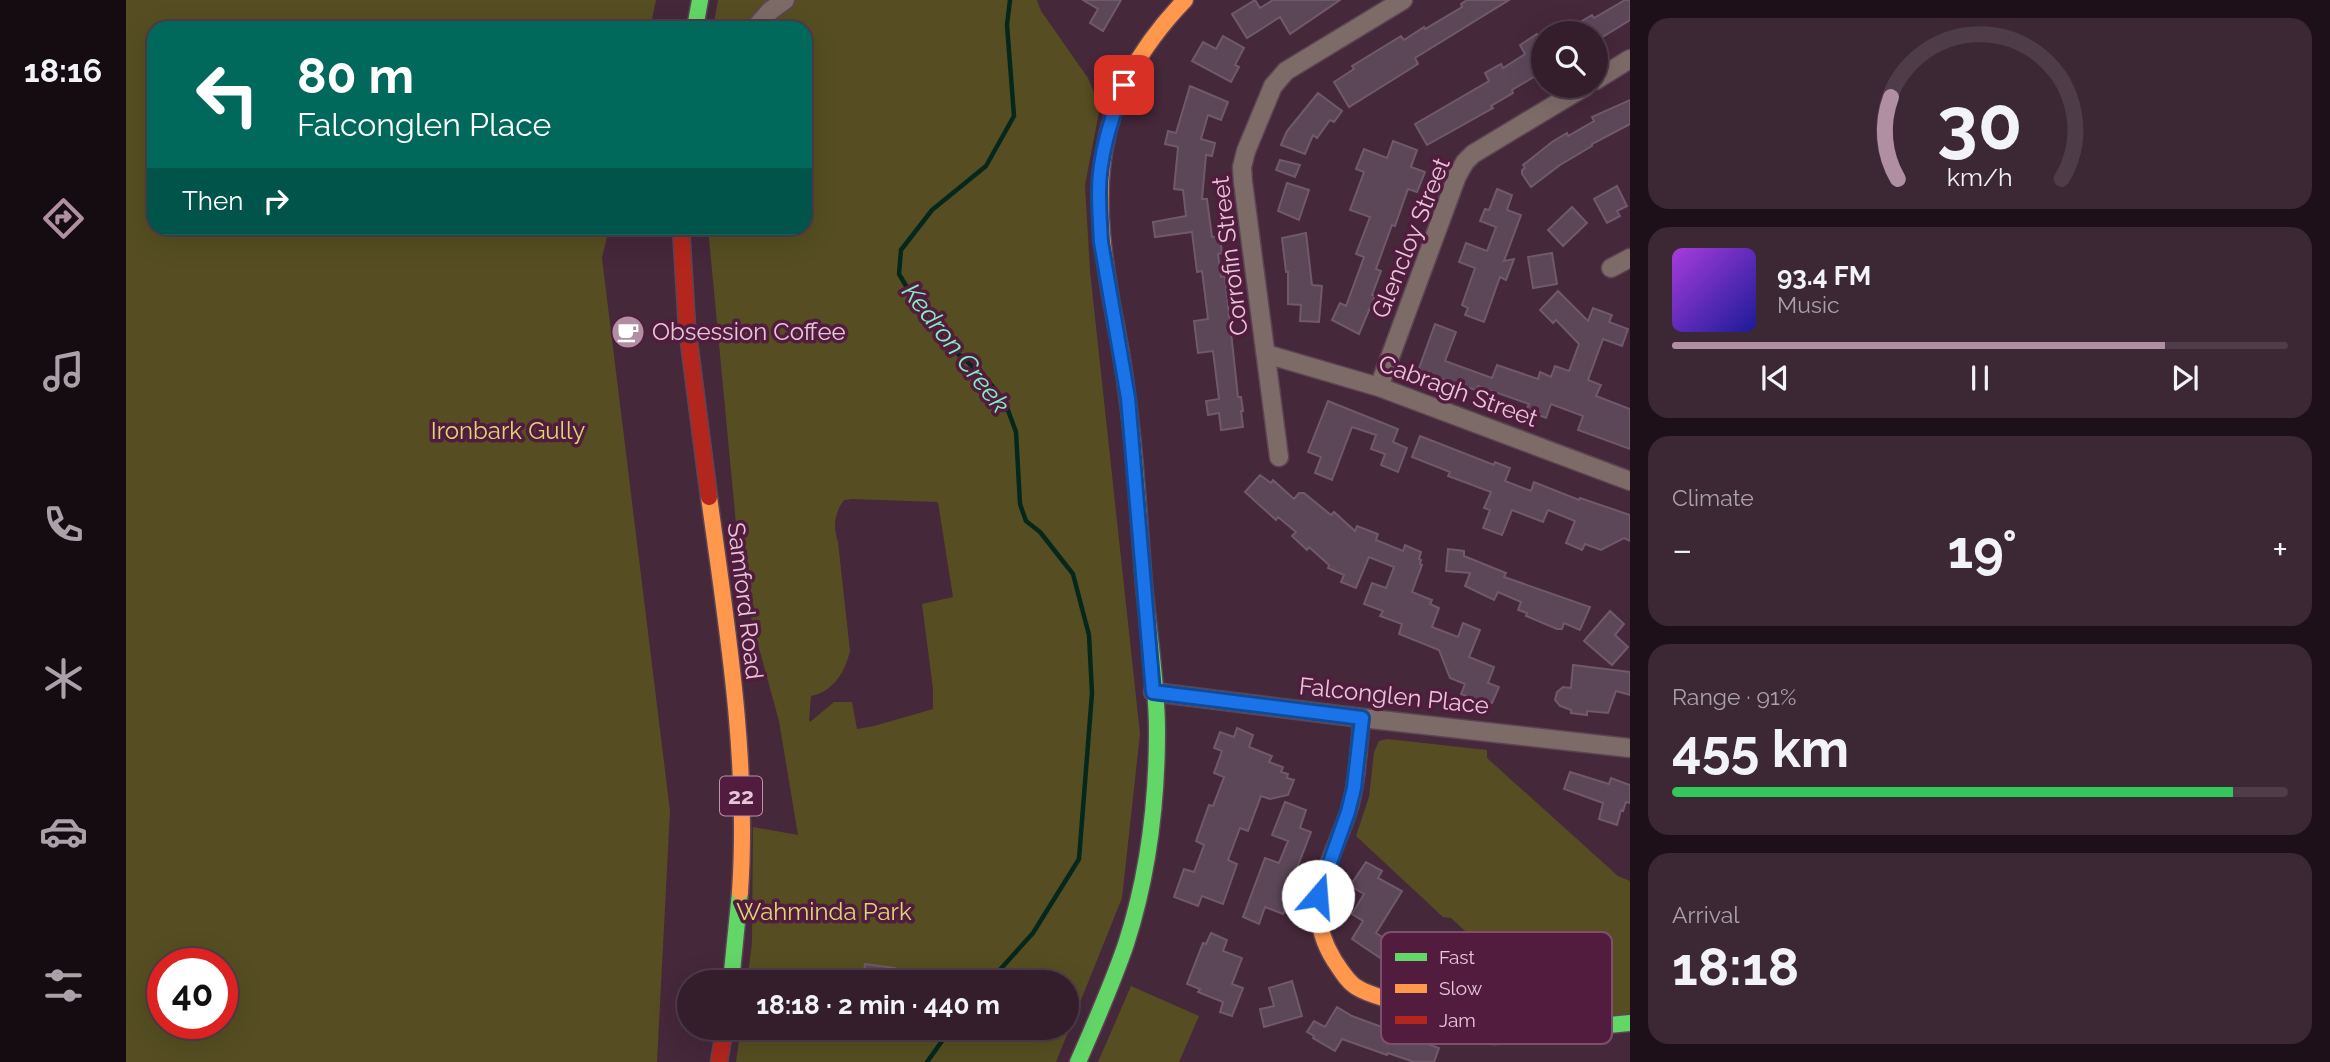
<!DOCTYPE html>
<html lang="en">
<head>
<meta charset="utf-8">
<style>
	:root { --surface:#341e2c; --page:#3c2734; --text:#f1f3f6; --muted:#a9a2a9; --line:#4e3c48; --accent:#af8fa1 }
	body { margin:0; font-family:Raleway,sans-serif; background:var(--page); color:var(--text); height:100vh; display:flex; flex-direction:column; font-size:26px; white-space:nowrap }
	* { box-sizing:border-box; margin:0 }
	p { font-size:23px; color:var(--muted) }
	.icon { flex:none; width:38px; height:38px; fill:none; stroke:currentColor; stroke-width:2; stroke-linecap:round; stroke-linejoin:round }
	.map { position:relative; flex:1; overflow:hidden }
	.drawer { display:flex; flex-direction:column; gap:18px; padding:18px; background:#1d1018; width:700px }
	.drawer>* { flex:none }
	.hud { position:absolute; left:21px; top:21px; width:665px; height:214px; border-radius:21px; box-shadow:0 7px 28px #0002,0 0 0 2px var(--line); background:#00695c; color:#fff; overflow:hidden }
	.controls { position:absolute; left:1405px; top:21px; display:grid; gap:14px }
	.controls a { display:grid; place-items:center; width:77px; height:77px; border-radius:50%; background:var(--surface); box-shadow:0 7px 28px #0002,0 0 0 2px var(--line); font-size:35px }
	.speed { position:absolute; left:21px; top:948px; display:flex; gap:14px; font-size:35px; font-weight:700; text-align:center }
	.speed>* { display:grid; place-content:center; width:91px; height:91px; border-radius:50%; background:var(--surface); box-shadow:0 7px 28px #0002,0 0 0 2px var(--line); line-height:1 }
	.speed .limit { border:10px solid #d22; background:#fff; color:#111 }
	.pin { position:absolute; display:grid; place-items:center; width:60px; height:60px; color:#fff; margin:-30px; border-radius:14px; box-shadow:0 4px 10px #0006 }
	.me { position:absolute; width:77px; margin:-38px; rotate:18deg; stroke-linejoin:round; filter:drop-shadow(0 0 5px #0008) }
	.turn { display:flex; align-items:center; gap:24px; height:147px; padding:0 35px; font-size:32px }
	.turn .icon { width:91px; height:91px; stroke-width:2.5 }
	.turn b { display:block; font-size:49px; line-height:60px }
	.then { display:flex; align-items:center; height:66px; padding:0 35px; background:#0003; gap:14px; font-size:26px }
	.big { font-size:52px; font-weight:700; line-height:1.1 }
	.drawer .widget { flex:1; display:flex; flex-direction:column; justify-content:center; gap:10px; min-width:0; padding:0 24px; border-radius:21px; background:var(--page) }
	.drawer .dial { align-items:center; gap:0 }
	.dial svg { height:182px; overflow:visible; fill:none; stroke:var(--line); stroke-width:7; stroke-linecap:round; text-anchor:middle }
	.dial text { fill:var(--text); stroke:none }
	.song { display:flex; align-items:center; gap:21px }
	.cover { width:84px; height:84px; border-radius:10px; background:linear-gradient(135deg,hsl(280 70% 55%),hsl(240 70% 35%)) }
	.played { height:7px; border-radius:4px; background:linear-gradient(90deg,var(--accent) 80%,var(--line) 80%) }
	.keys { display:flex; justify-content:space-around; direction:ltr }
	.heat { display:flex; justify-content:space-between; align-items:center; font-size:38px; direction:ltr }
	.charge { height:10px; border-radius:5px; background:linear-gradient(90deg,#34c759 91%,var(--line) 0) }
	.trip { position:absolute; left:551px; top:970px; width:402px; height:70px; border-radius:35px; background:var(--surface); box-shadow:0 7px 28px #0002,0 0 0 2px var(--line); font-weight:700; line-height:70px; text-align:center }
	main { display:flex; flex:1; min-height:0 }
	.tabs { display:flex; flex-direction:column; width:126px; justify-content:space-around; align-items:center; background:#150c12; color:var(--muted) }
	.tabs .icon { width:49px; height:49px }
	.tabs .current { color:var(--accent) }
	.tabs b { font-size:32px; color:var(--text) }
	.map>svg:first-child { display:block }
</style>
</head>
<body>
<main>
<nav class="tabs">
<b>18:16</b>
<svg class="icon current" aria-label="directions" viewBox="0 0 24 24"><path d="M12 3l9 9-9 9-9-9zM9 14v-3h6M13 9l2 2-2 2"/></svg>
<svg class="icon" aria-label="music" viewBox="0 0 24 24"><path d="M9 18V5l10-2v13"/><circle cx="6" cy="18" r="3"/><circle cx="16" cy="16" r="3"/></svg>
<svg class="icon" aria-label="phone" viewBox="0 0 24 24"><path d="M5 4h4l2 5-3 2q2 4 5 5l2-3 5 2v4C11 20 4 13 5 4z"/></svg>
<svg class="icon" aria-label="climate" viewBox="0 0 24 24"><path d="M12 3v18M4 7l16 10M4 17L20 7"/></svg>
<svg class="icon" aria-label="car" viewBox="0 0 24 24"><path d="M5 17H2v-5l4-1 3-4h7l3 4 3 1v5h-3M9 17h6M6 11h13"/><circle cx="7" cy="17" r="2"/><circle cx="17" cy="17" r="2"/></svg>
<svg class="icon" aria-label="filters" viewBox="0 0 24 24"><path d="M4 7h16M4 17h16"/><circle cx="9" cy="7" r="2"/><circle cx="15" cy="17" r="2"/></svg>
</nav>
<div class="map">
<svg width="1504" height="1062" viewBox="0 0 1504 1062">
	<rect width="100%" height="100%" fill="#45283a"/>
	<path fill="#564e22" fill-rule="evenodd" d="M0,0h530l-6,28h-496v200h455l-7,30 68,553 -13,251h-531zM37,964h59v60h-59z
		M592,0h319l4,11 47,67 12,29 -15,78 5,86 50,463 -18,164 -66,164h-320l5,-35h327v-45h-321l5,-39 1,-116 45,8 -19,-114 -26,-95 -13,-60 -32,-338h97v-200h-92zM726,499l86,3 15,95 -31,7 11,85v20l-59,17 -17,3 -5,-27h-18l-24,20 -1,-2 2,-24c22,-4 34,-24 39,-45l-12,-109c-5,-15 -4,-29 6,-42z
		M1261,739l100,11v8l131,118 12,5v137l-68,2 -9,-7 -11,-12 -91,-83 -8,-1 -87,-81 13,-39 5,-45 5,-11z
		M1005,986l68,30 -20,46h-81z"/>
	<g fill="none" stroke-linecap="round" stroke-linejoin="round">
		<path stroke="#06281c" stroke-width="4.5" d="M863,982l44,-49 46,-74 13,-166 -3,-58 -16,-61 -33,-42 -14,-11 -6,-17 -4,-72 -11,-30 -20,-25 -35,-30 -28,-34 -23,-39 2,-24 31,-40 54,-44 28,-50 -7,-91 3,-25
			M801,1062l25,-35"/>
	</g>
	<path fill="#5c4758" stroke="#6f596a" stroke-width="2" d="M957,0h38l-18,31 -13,-8 8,-14z
		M1129,0l5,8 13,-8h67l-50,34 -10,-17 -33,21 -15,-24z
		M1341,0h42l-94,58 3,6 -69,43 -15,-25 20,-13 -2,-3 49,-30 3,4 20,-13 1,2 37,-22 -1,-3z
		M1499,0h5v20l-34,21v-8h-34l30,-18 2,3z
		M1411,34l7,11v26l-32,19 1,3 -22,13 2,2 -66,37 -12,-21 74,-43 -4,-8 16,-9 2,4 22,-14 -5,-9z
		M1097,36l21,12 -9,17 4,2 -8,15 -39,-21 11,-19 13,7z
		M1064,86l38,16 -7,18 -13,-5 -7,24 14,4 -3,13 -6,-1 -4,44h5l5,38 8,-1 2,17 -4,1 3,23 4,-1 13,121h3l2,14h-2l2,16 -22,3 -2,-17 -11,2 -2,-14 13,-2 -6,-48 -15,2 -4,-32 14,-2 -6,-48 -5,1 -5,-40 -37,5 -2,-15 33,-6 -3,-26 -9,-1 4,-42 -13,-3 3,-13 8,2z
		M1192,93l24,18 -8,11 -4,-2 -13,18 -4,-3 -8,19 -24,-9 6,-14z
		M1504,100v24l-38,20v2l-32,19 -29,22 -9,-13v-4l3,-2 -2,-3 29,-23 15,-9 1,3 26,-15 -2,-4z
		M1267,141l24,9 -6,17 14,5 -8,20 -9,-3 -13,37 -3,-1 -16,44 5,2 -9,24 3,1 -16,38 -27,-14 8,-17 6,3 18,-49 -8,-3 14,-37 -20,-7 14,-38 -8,-3 8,-20 23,9z
		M1154,160l20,5 -5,12 -19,-7z
		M1161,183l22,7 -10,30 -21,-9z
		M1491,186l10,20 -10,5 3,5 -13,7 -13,-24z
		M1371,189l15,6 -5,15 14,5 -17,46 10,-2 -8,21 -6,-3 -16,45 -19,-7 3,-7 -6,-3 13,-37 -16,-6 7,-19 21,8 9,-24 -16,-6 5,-12 4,1z
		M1446,207l15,16 -24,23 -15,-16z
		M1180,233l6,52 10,1 -3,36 -19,-1 1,-16 -13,-1v-32h-2l-4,-34z
		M1426,253l5,31 -24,4 -5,-31z
		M1432,291l30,30 5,-13 19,7 -3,7 19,7 -6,17 -19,-7 -15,41 13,5 -5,11 34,13v40l-52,-19 5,-14 -32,-12 -5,14 -20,-8 3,-6 -51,-18 -2,4 -58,-19 17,-47 21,8 -11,29 47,17 5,-13 41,14 2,-7 11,5 4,-11 14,5 10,-27 -23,-24 -3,3 -13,-13z
		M1202,401l70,28 -5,13 14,6 -9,24 -17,-7 4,-11 -14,-5 5,-14 -24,-8 -20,53 -17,-7 6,-16 -13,-5z
		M1294,436l74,29 1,-3 15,6 -5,13 26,10 3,-9 45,18 1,-2 50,17v26l-6,-3 -23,12 -16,-6 -3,6 -16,-7 9,-22 -27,-11 -5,12 -31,-12 -10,25 -19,-7 7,-18 -6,-2 7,-16 -43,-16 2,-4 -38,-15z
		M1134,475l11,8 2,-3 21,19 5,-6h5l27,22 3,-3 21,19 2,-5 21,8 -2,6 27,11 2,-6 16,7 -2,7 2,1 -1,4 2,1 -10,27 20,8 -2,4 9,4 -7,19 26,10 5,-14 17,7 -11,27 25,10 -6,16 11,4 -7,16 -10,-4 -1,3 -20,-8 4,-10 -15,-6 -11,-28 -40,-16 3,-10 -22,-8 3,-5 -19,-7 8,-21 14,5 8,-21 -25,-10 -13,31 -15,-6 3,-7 -16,-7 1,-3 -20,-18 -2,3 -15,-14 4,-4 -18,-15 -2,3 -31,-28z
		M1322,549l16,2v5l42,17 -2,4 86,30 -10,23 -16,-7 -2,6h-5l-31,-13 1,-3 -9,-3 3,-8 -23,-10 -4,8 -29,-14 5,-13 -24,-2z
		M1484,611l14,13 -9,11 13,12 -16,18 -28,-24z
		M1447,665l57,7v23l-14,-4 -8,22 -21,-2v4l-16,-2v-3l-11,-4 -5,-6 2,-8 6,-5 8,1z
		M1111,728l16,7 -4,12 23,9 -3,6 14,5 -2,5 7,2 -1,4 7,2 -6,15 -18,4 -9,-3 -13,35 -8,-3 -12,32 9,4 -14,40 -21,-8 -4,10 -24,-9 10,-28 10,3 10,-27 -8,-4 13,-36 4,1 11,-29 -10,-4 8,-22 -8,-3 6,-16 14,5z
		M1444,772l39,12 2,-6 19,7v18l-4,-1 -3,9 -2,-1 -4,15 -18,-6 4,-16 -39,-14z
		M1159,802l21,8 -6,18 11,4 -25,64 4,1 -7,17 -18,-7 -6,17 -16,-7 22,-59 14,5 9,-22 -16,-6z
		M1240,862l16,9 -4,7 24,13 -26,42 22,14 6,-10 35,21 6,-10 24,15 9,6 -1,2 16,11 -3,5 10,6 -9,13 -42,-26 -6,9 -35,-21 -4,6 -52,-35 11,-18 -11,-7 12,-20 -14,-8z
		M1085,933l16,7 -4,11 19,7 -10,26 11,4 -11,28 -12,-4 3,-10 -25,-10 2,-3 -13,-5 16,-41 3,1z
		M739,964l30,4 -1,14h-31z
		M1166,981l10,35 -38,11 -4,-18 14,-3 -5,-18z
		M1211,1007l15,9 87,32 -5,14h-20l-26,-9 -1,2 -45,-16 -7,12 -22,-13 1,-2 -7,-4 7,-11 11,6z"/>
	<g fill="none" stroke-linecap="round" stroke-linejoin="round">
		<defs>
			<path id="street" d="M629,28l15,-17 15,-11
				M1470,80l34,-21
				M1485,268l19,-10
				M1140,354l113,33 251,94
				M1253,387l78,-211 8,-14 8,-8 113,-68
				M1153,457l-36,-275 -1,-15 4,-16 27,-65 13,-15 117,-71
				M1027,692l209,26 268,30"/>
			<path id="fast" d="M569,28l5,-28
				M605,982l9,-90
				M1272,1003l96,33 136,-13
				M952,1062c17,-39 34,-77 48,-118 22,-68 31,-142 31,-213 0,-53 -10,-106 -14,-158 -6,-83 -11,-166 -27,-247"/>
			<path id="slow" d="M990,326c-26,-131 -29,-224 69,-326
				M583,497c18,130 40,263 31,395
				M1236,718c-4,31 -4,65 -14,95 -18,53 -48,92 -14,147 6,9 14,23 24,28 11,7 28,10 40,15"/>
			<path id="jam" d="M555,228l6,99 22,170
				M593,1062l6,-35"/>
		</defs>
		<use href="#street" stroke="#5d4453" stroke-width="21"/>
		<use href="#fast" stroke="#5d4453" stroke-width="19"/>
		<use href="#slow" stroke="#5d4453" stroke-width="19"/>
		<use href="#jam" stroke="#5d4453" stroke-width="19"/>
		<use href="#street" stroke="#7d6b68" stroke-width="18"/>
		<use href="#fast" stroke="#63d668" stroke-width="16"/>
		<use href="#slow" stroke="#ff974d" stroke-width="16"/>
		<use href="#jam" stroke="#b3261e" stroke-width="16"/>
	</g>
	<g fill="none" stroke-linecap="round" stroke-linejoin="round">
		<defs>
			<path id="route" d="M998,85c-13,34 -25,70 -25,107 0,16 1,33 2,50l27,156 25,294 209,26 -8,70 -6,24 -30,84"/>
		</defs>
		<use href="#route" stroke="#114b97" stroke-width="18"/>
		<use href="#route" stroke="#1a73e8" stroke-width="12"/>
	</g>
	<defs>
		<symbol id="cafe-disc" viewBox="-11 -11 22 22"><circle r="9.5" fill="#af8fa1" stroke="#511c3e"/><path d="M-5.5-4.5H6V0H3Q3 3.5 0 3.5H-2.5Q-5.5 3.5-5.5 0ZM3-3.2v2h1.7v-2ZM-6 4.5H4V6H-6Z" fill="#fff"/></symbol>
	</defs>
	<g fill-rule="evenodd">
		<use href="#cafe-disc" x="483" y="313" width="38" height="38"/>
	</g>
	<g text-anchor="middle" stroke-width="7" stroke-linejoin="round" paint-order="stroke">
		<rect fill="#511c3e" stroke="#bb93aa" stroke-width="2" x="594" y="776.5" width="42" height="39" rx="5"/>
		<g font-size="23" font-weight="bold" fill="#e8c6d9">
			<text x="615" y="804">22</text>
		</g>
		<g font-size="24" fill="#e8c6d9" stroke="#511c3e">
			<text transform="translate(1285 238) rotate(-68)" y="8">Glencloy Street</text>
			<text transform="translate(1104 256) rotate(-97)" y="8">Corrofin Street</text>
			<text transform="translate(1332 391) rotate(20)" y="8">Cabragh Street</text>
			<text transform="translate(619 601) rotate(83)" y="8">Samford Road</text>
			<text transform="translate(1268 696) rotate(6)" y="8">Falconglen Place</text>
		</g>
		<g font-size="24" fill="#e8c6d9" stroke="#511c3e" text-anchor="start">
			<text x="526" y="340">Obsession Coffee</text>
		</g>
		<g font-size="24" fill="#ded675" stroke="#511c3e">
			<text x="382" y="439">Ironbark Gully</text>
			<text x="698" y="920">Wahminda Park</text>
		</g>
		<g font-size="26" font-style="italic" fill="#84efc1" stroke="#511c3e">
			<text transform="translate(830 348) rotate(52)" y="9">Kedron Creek</text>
		</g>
	</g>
	<rect x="1255" y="932" width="231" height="112" rx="10" fill="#511c3e" stroke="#7e4f6c" stroke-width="2"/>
	<rect x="1269" y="953" width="32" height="8" fill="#63d668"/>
	<rect x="1269" y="984" width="32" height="9" fill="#ff974d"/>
	<rect x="1269" y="1016" width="32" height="8" fill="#b3261e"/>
	<g font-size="19" fill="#e8c6d9">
		<text x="1313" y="964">Fast</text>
		<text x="1313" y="995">Slow</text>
		<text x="1313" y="1027">Jam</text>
	</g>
</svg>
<div class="controls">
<a><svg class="icon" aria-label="search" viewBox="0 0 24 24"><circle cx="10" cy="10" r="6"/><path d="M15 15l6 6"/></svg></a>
</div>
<div class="speed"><div class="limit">40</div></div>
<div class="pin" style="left:998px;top:85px;background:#d93025"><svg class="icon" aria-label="arrive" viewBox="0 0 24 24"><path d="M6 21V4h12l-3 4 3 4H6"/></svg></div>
<svg class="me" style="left:1192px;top:896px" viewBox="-20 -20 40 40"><circle r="19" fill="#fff"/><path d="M0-13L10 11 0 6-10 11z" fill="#1a73e8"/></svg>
<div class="trip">18:18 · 2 min · 440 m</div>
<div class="hud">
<div class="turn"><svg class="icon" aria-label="left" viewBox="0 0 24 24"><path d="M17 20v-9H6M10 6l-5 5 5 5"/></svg><div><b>80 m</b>Falconglen Place</div></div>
<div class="then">Then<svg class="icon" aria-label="right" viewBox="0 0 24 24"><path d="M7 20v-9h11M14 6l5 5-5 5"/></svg></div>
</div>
</div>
<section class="drawer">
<div class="widget dial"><svg viewBox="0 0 100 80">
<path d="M14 69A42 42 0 1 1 86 69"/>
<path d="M14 69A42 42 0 0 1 11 33" stroke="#af8fa1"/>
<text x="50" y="56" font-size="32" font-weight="700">30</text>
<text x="50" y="72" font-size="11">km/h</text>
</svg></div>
<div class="widget">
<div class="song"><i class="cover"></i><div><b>93.4 FM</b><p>Music</p></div></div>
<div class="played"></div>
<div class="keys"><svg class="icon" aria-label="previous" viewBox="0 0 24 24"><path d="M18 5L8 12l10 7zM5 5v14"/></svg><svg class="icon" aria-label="pause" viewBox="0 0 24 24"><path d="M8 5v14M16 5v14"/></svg><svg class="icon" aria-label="next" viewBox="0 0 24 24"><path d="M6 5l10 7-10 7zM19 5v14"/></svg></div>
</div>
<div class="widget"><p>Climate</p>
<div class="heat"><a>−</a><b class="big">19°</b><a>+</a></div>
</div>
<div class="widget"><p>Range · 91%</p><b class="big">455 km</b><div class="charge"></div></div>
<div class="widget"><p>Arrival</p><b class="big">18:18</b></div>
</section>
</main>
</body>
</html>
